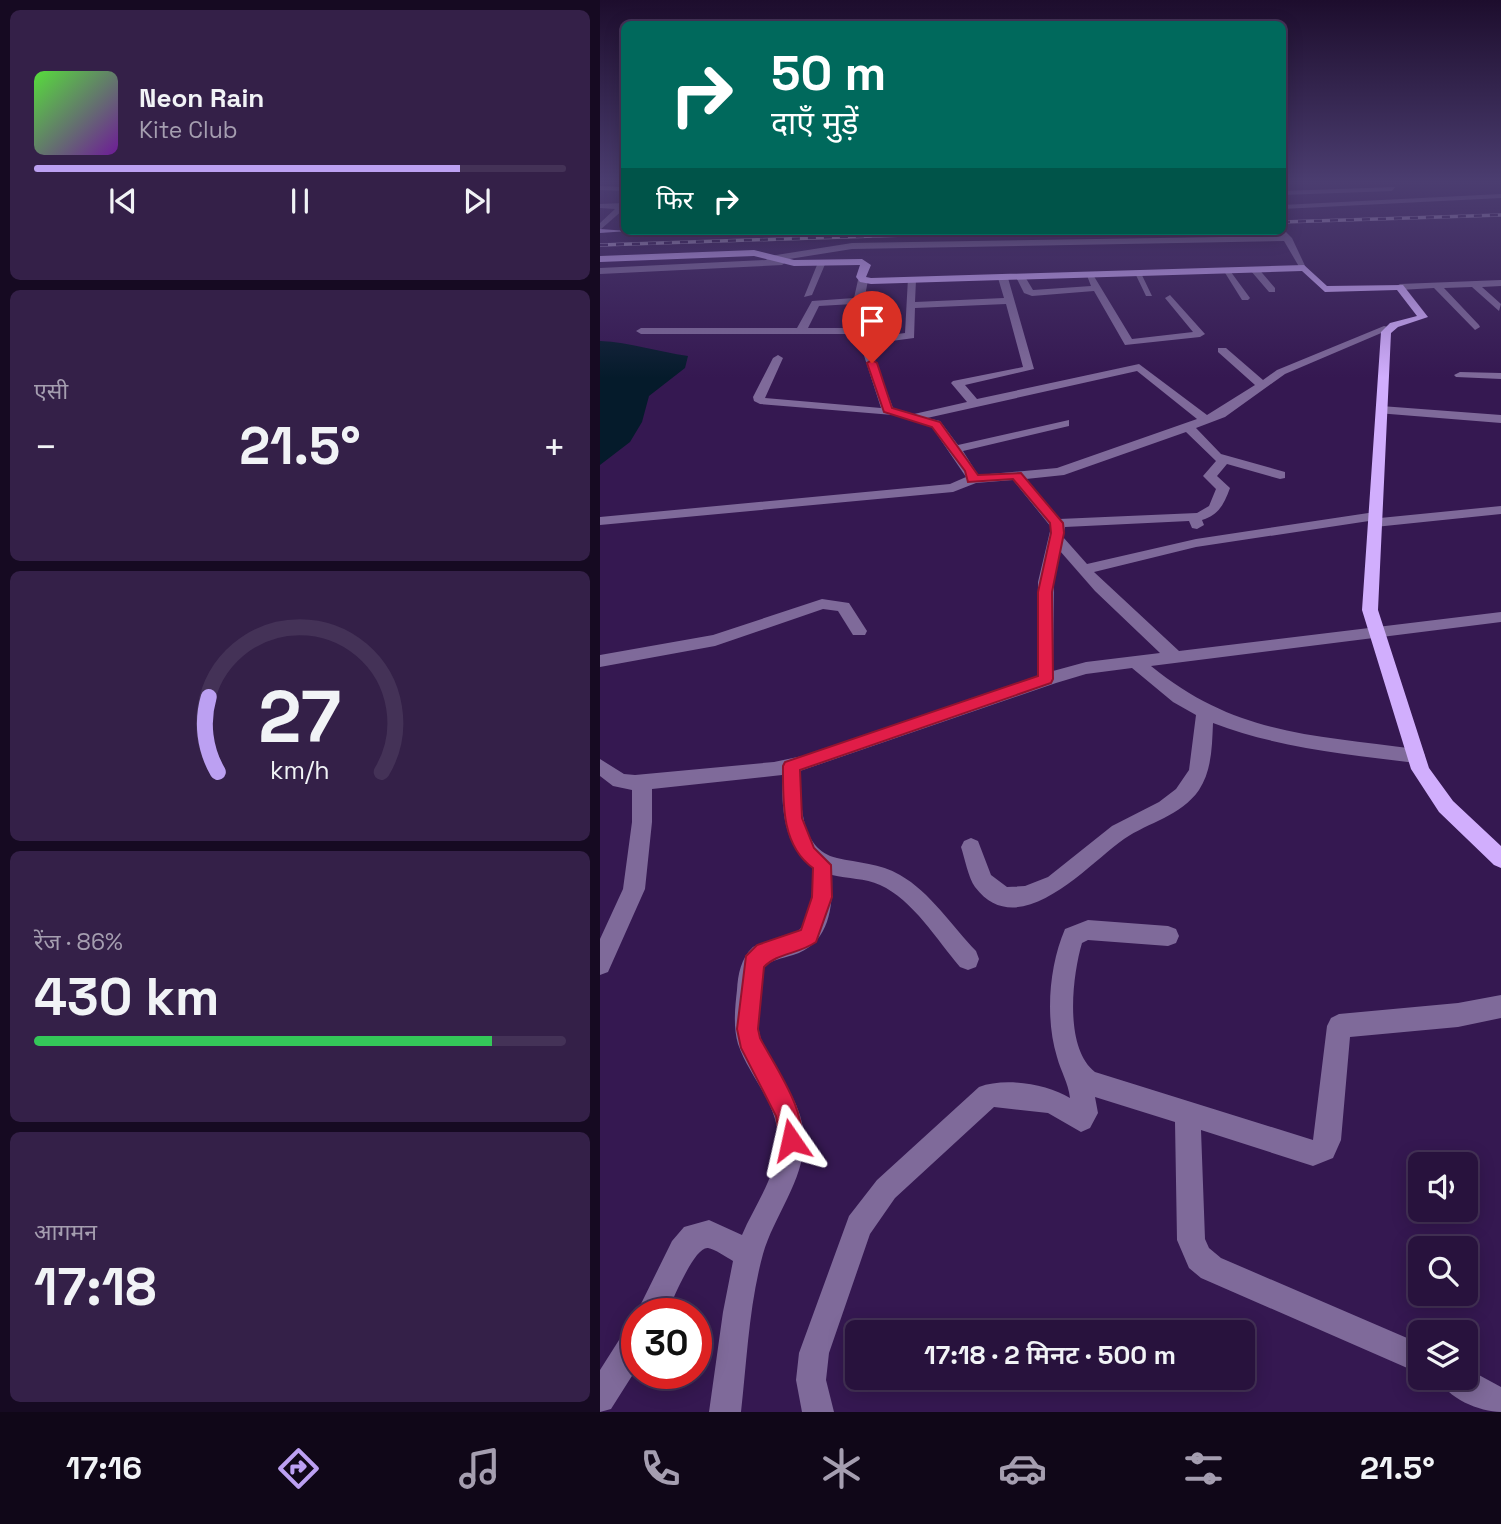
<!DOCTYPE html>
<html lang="hi">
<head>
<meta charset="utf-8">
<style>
	:root { --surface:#28123d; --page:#342048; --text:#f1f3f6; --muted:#a59eb0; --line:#443257; --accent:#bca0f2 }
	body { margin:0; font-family:"Space Grotesk","Noto Sans Devanagari",sans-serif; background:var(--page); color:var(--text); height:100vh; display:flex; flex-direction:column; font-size:26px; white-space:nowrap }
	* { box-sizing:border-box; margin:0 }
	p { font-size:23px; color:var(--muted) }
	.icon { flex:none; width:38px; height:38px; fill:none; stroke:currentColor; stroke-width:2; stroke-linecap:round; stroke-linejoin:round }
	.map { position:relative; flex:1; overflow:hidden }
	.drawer { display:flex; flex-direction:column; gap:10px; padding:10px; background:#160a22; width:600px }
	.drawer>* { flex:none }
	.guide { position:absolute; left:21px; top:21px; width:665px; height:214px; border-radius:10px; box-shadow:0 4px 18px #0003,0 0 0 2px var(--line); background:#00695c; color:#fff; overflow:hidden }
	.fabs { position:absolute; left:808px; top:1152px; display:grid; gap:14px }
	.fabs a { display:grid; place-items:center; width:70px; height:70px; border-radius:10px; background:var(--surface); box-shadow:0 4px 18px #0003,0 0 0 2px var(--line); font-size:35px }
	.speed { position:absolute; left:21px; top:1298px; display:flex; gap:14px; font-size:35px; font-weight:700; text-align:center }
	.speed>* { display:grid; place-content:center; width:91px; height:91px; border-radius:50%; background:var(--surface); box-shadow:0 4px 18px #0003,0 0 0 2px var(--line); line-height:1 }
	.speed .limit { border:10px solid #d22; background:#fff; color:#111 }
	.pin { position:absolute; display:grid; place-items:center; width:60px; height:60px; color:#fff; margin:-72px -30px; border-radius:50% 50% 50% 0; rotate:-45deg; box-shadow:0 0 7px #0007 }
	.pin .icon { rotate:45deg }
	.me { position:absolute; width:77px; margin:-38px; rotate:349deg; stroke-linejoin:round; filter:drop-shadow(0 0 5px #0008) }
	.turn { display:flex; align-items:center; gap:24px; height:147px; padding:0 35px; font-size:32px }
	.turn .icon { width:91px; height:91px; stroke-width:2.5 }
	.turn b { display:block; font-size:49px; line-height:60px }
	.then { display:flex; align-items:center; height:66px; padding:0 35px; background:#0003; gap:14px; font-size:26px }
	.big { font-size:52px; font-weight:600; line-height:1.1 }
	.drawer .widget { flex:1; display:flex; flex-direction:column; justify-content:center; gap:10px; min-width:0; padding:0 24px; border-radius:10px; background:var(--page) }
	.drawer .dial { align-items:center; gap:0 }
	.dial svg { height:182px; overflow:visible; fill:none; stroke:var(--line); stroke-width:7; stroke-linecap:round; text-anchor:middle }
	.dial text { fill:var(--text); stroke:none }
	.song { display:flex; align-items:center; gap:21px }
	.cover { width:84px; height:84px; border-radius:10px; background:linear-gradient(135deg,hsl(110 70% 55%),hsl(280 70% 35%)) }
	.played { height:7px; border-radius:4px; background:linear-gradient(90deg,var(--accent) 80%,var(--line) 80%) }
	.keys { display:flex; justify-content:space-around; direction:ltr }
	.heat { display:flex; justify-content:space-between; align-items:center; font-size:38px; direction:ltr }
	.charge { height:10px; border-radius:5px; background:linear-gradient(90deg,#34c759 86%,var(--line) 0) }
	.trip { position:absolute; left:245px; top:1320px; width:410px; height:70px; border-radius:10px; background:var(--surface); box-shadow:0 4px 18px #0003,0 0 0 2px var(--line); font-weight:600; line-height:70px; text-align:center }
	.menu { display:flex; height:112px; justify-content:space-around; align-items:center; background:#100718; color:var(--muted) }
	.menu .icon { width:49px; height:49px }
	.menu .on { color:var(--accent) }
	.menu b { font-size:32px; color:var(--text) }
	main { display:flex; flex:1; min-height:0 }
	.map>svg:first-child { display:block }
</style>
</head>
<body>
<main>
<section class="drawer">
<div class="widget">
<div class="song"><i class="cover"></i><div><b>Neon Rain</b><p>Kite Club</p></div></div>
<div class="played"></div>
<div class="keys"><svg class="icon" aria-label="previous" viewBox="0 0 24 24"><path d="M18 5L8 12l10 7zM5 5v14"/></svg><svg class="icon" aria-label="pause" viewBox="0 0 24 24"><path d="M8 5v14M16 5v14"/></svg><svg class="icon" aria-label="next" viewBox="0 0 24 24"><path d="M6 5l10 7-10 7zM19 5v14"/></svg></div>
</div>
<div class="widget"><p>एसी</p>
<div class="heat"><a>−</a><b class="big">21.5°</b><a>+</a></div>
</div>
<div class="widget dial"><svg viewBox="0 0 100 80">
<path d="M14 69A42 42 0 1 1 86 69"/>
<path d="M14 69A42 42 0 0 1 10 36" stroke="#bca0f2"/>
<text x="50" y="56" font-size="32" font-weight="700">27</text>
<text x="50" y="72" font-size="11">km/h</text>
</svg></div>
<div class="widget"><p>रेंज · 86%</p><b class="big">430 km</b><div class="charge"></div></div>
<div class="widget"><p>आगमन</p><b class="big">17:18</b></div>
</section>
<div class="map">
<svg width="901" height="1412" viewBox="0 0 901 1412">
	<rect width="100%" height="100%" fill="#351851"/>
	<path fill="#051b2b" d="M0,341c30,1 58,11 88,15l-3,12 -36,28 -7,26 -12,20 -30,23z"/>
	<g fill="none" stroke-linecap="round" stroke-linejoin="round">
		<path fill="#7f6a9a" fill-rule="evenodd" d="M0,186l24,1v4l-24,-1z
			M795,187l-3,4 -110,4v-4z
			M901,194v4l-219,11v-4z
			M24,203v6l-24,21v-7l15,-14 -15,-1v-4z
			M682,228l10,10 15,32h-6l-17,-29 -432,8 -69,11 3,2 -4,3 -182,9v-6l166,-8 4,-4 82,-13 429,-7 -3,-5h4z
			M219,260l7,2 -14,33 -8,2z
			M651,267h6l18,21v4h-6l-18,-21z
			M622,268h6l22,30 -2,2h-6z
			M534,271h6l12,25h-6z
			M486,273h6l40,66 61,-7 -28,-34 5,-3 35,39 -5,3 -75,8 -31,-54 -62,5 -8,-3 -8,-16 8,-2 9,15 58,-4z
			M403,275l5,3 26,91 -69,16 12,14 162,-35 68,51 48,-30 -37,-33v-4h8l37,32 14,-10 107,-44 9,2 -108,46 -60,43 -29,11 25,26 64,18v6l-5,1 -53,-15 -10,12 13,12c-6,16 -11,27 -28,32l2,5 -7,4 -5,-1 -3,-7 -124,6 -2,10 24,27 109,-25 179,-27 5,1v5l121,-12v8l-126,13 -5,-1 -1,-5 -173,26 -102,25 85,79 322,-39v10l-350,44c84,69 162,69 265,83l7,2 2,5 -2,5 -7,2c-69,-9 -138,-15 -203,-40 -1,23 -1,47 -14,67 -18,26 -50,32 -75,49 -36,25 -105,106 -149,48 -7,-10 -10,-28 -14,-40l3,-6 7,-3 7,3 13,34 16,12 18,-1 23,-9 64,-51 47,-24 17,-13 13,-19 7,-55 -23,-13 -41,-34 -46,6 -30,9 -256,88c1,31 -1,78 37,87 21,5 43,5 63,17 30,17 52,51 76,76l3,8 -3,8 -8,3 -8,-3c-23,-27 -47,-67 -80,-82 -15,-7 -32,-6 -48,-10 1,33 -3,69 -39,80 -12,4 -21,4 -30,13 -6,20 -9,53 -1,74 12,30 36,53 41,86 7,46 -28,84 -40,126 -14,51 -16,105 -22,158h-32l14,-100 10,-51c-7,-4 -18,-12 -25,-13 -14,-2 -36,55 -42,66h-30l36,-73 12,-14 25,-7 33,15c13,-31 38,-63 36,-99 -2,-35 -29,-60 -40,-92 -5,-17 -3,-37 -1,-54 1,-16 4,-32 16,-43 13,-7 30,-7 42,-14 20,-12 17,-46 17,-66 -29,-22 -30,-59 -30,-92l-130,14v33l-7,67 -37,83 -8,3v-36l23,-50 9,-67v-32l-19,-4 -13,-10v-17l24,15 11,1 139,-13 33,-7 230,-78 1,-95 13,-55 -38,-47 -37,3 -23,9 -353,33v-8l350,-33 16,-7 -34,-50 -39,-12 -133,-11 -6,-3 -1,-4 20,-39 5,-3 5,3 -18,40 116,10 -24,-74h-216l-5,-3 5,-3h156l15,-27 42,-3 4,-18 5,-3 5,3 -5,27 5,31 37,-5 3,-55 8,2 -1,22 89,-4 -6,-20zM253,304l3,24h-48l11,-22zM406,304l17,63 -70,14 -2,2 16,19 -53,12 -21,-6 -24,-64 45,-6 1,-30zM537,371l60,48 -140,49 -79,7 -15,-24 106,-25v-6l-111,25 -18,-24 -13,-3zM586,432l30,29 -13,15 13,13 -7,17 -12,7 -138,6 -33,-40 38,-4zM460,551l35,40 65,62 -74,9 -33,9 1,-89z
			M901,280v6l-19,1 19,17 -2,7 -27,-24 -28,1 35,37 1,2 -5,3 -41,-42 -34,2 -5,-3 5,-3z
			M860,372l41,1v6l-45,-2 -2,-2z
			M781,406l120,9v8l-124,-10v-6z
			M222,599l27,4 18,28 -2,4h-12l-15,-24 -15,-2 -108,37 -115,21v-12l113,-20z
			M488,920l80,6 8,3 3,7 -3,7 -8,3 -80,-6 -6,3c-10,34 -18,105 13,129l218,68 14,-114 4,-8 8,-4 119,-11 43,-8v23l-43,9 -108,10 -9,103 -8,18 -20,8 -112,-36 4,109 4,9 12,10 200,86v30l-220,-96 -12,-10 -12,-28 -2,-118 -80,-25 3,16 -8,15 -9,4 -33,-19 -54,-6 -99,91 -25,36 -41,119 -3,27 8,32h-32l-6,-32 3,-27 50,-137 28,-36 102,-93c26,-10 68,-3 91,11 -2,-16 -9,-26 -13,-41 -12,-39 -8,-91 8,-128z
			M37,1325v43l-26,41 -11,3v-42l26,-41z
			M866,1368l35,19v25c-21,0 -55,-14 -63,-35h28z"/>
		<path fill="#d1aefd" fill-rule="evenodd" d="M0,229l28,2 -28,2z
			M154,250l40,10 68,-1 9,6 -5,12 5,1 433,-13 23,21 76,-1 25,32 -30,10 -7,6 -13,277 51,158 24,33 48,45v22l-7,-3 -55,-53 -28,-43 -49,-159 19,-278 9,-9 27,-7 -20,-26 -72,2 -23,-21 -431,13 -11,-2 -4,-5 4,-12 -66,1 -40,-10 -154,6v-6z"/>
		<defs>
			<path id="rail" d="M682,222l219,-7
				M0,245l423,-14"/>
		</defs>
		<use href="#rail" stroke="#bba9d1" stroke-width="3.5"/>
		<use href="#rail" stroke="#351851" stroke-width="2.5" stroke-dasharray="8" stroke-linecap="butt"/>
	</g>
	<linearGradient id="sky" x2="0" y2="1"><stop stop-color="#1d0d2d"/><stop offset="0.48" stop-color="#4b3d70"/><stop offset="1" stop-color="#4b3d70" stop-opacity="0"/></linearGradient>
	<rect width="901" height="378" fill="url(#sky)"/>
	<path fill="#e11d48" stroke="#92132f" stroke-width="2" d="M272,360l5,3 15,45 48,14 38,53 43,-2 42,50 1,10 -12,59 1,87 -2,4 -251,87 2,48 12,30 17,17 1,32 -16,45c-17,12 -39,11 -52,25l-6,62 2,9c14,27 52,80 39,110l-8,4 -9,-4 -6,-32 -35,-68 -4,-19 9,-73 11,-11 44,-15 11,-33 1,-29c-32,-23 -30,-66 -30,-102l2,-4 253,-86v-84l13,-59 -1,-10 -37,-44 -45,3 -3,-11 -33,-44 -48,-15 -17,-49z"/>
</svg>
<div class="fabs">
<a><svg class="icon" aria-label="sound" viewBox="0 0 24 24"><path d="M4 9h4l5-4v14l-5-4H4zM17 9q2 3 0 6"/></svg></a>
<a><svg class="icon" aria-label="search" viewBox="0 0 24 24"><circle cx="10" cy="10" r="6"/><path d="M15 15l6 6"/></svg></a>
<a><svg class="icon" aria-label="layers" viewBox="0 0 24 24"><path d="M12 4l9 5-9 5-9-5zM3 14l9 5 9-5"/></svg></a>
</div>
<div class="speed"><div class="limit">30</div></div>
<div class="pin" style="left:272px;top:363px;background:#d93025"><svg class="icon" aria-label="arrive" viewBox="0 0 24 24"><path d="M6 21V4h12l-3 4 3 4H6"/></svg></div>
<svg class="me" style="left:191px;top:1140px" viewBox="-20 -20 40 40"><path d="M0-17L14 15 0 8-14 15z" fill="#e11d48" stroke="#fff" stroke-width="4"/></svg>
<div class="trip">17:18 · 2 मिनट · 500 m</div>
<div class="guide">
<div class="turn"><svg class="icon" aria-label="right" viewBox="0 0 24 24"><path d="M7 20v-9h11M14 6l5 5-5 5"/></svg><div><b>50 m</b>दाएँ मुड़ें</div></div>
<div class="then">फिर<svg class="icon" aria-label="right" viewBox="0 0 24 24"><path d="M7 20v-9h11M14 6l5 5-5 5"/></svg></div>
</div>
</div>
</main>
<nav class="menu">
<b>17:16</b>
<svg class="icon on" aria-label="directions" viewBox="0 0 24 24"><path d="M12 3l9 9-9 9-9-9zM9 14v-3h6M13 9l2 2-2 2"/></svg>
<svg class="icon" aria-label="music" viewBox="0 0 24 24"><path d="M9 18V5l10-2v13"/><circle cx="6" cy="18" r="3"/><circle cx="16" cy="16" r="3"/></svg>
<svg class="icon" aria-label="phone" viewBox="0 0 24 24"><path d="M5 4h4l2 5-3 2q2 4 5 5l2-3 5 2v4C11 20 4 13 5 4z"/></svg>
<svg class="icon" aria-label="climate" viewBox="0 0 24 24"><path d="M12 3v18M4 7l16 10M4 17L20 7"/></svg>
<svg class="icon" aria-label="car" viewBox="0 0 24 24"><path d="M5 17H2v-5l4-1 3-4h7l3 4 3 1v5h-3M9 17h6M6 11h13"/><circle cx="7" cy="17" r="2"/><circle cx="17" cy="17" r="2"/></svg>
<svg class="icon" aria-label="filters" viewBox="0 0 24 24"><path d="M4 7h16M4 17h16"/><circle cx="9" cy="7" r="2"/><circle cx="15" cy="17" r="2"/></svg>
<b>21.5°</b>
</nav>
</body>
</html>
